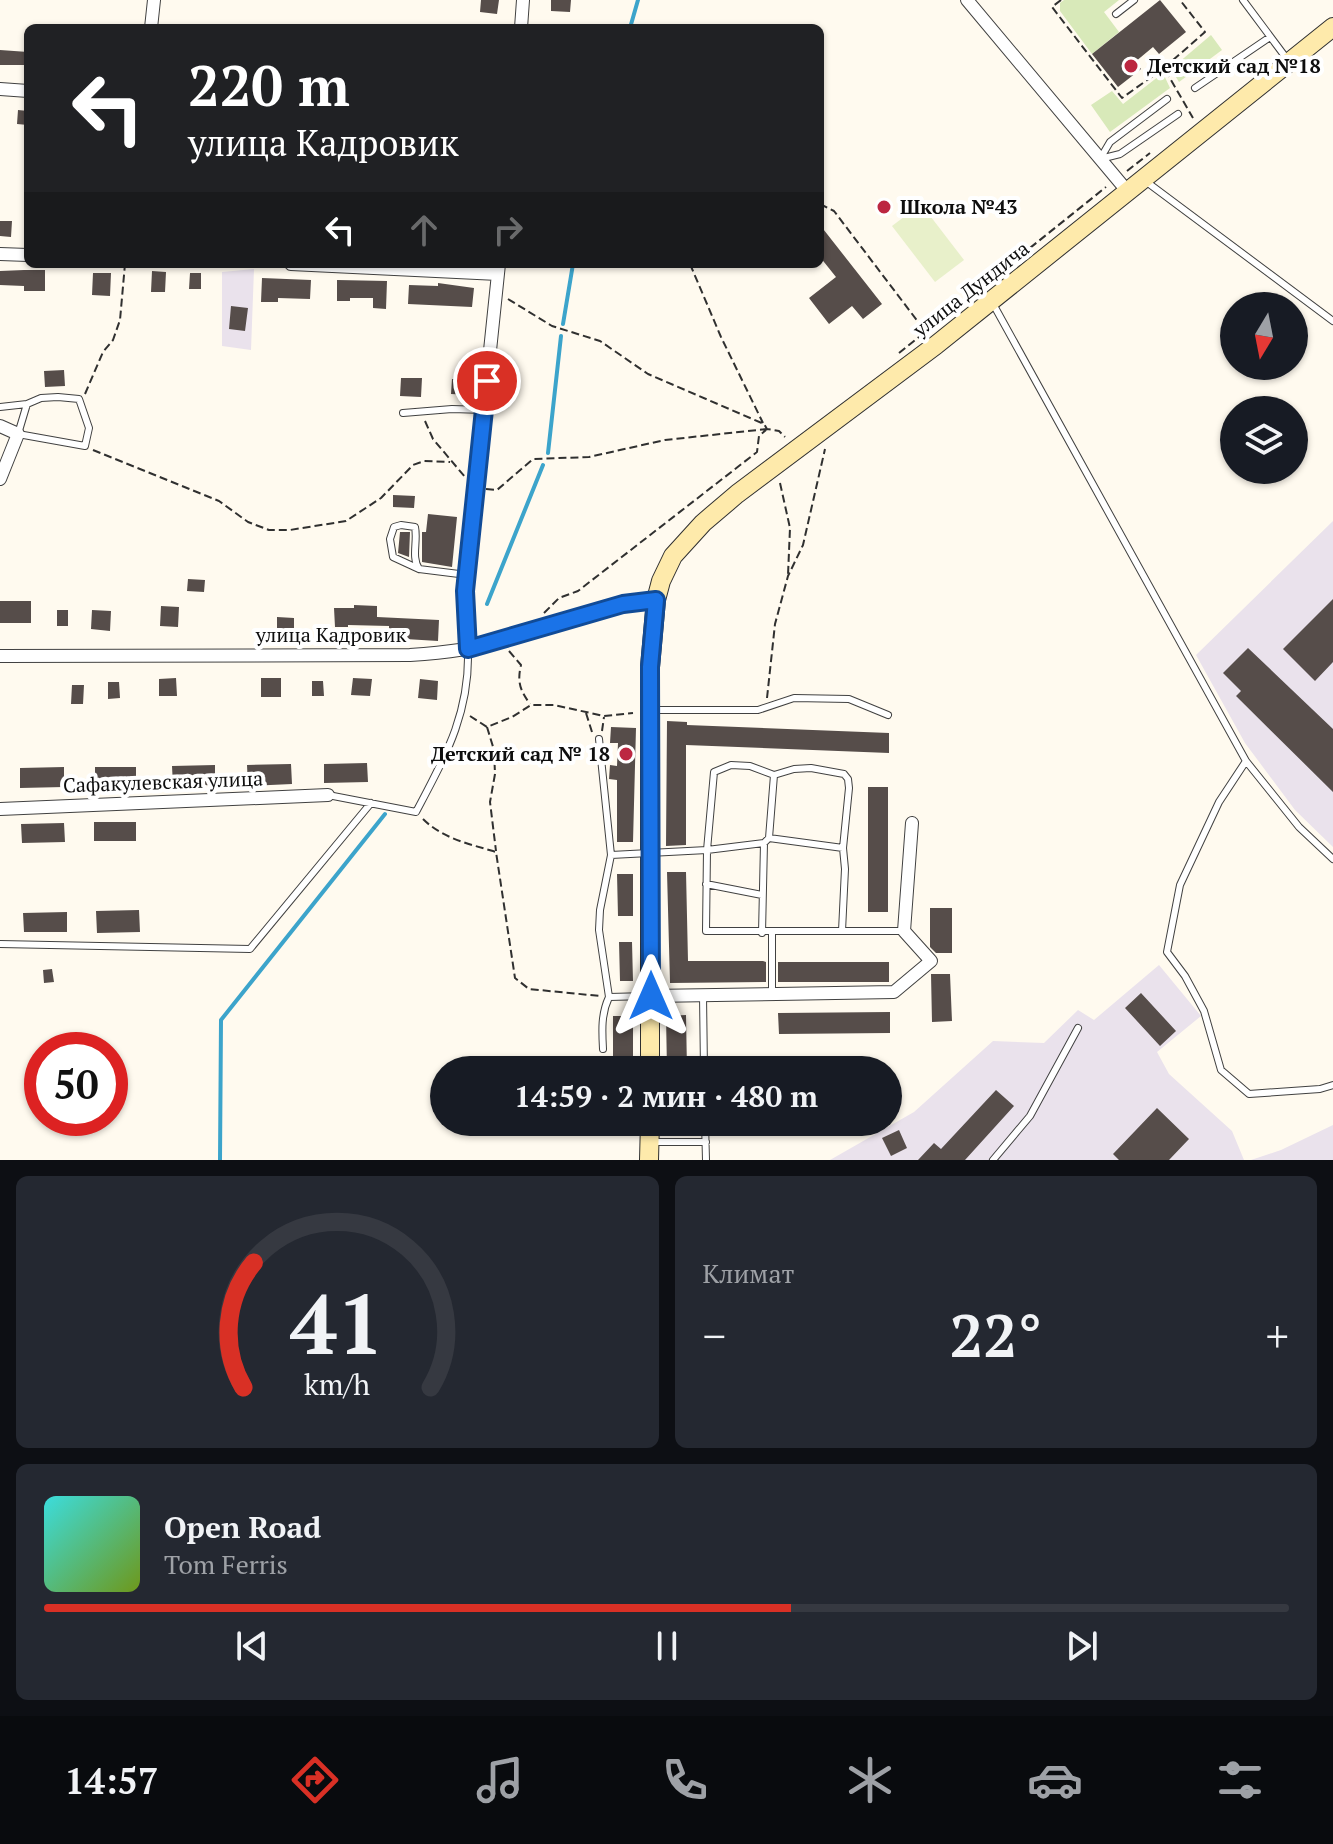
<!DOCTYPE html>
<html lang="ru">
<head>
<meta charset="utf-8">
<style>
	:root { --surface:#171b24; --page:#242831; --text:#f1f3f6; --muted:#9ea1a6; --line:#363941; --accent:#d93025 }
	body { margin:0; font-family:"PT Serif",serif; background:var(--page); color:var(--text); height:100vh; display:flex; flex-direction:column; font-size:30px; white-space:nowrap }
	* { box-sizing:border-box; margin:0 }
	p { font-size:26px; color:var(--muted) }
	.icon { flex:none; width:44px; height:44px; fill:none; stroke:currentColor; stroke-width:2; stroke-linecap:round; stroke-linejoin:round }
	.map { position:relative; height:1160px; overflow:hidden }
	.drawer { display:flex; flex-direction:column; gap:16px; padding:16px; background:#0d0f14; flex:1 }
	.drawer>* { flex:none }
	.top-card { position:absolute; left:24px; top:24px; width:800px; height:244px; border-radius:12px; box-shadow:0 2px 6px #0004; background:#202124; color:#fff; overflow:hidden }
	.needle { width:52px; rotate:190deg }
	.tools { position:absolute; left:1220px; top:292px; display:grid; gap:16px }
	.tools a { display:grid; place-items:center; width:88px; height:88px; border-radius:50%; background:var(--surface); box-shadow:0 2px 6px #0004; font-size:40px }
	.speed { position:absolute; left:24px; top:1032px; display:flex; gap:16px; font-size:40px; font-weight:700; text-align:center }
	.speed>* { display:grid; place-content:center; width:104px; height:104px; border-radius:50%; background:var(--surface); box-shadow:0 2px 6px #0004; line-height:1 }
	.speed .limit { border:12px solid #d22; background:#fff; color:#111 }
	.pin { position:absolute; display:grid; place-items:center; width:68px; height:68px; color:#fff; margin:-34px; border:4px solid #fff; border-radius:50%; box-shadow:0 2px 8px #0007 }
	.me { position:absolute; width:88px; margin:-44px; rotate:0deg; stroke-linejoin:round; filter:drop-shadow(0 0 6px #0008) }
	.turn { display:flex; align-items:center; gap:28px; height:168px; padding:0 32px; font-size:36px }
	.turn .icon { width:104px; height:104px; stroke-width:2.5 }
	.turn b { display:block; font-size:56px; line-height:68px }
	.lanes { display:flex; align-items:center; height:76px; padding:0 32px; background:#0003; justify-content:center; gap:40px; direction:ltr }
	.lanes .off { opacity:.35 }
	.big { font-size:60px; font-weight:700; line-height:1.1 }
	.drawer .card { flex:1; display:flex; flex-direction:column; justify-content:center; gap:12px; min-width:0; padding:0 28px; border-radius:12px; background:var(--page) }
	.drawer .dial { align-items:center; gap:0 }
	.dial svg { height:208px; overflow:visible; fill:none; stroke:var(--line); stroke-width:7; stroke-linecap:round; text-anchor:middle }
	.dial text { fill:var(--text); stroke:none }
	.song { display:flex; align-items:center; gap:24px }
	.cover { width:96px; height:96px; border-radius:12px; background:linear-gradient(135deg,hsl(180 70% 55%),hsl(80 70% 35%)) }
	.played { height:8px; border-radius:4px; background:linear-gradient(90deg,var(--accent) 60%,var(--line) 60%) }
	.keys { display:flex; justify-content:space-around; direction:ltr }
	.heat { display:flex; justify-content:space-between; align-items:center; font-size:44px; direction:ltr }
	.drawer .tiles { flex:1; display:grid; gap:16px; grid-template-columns:1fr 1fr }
	.card:last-child { grid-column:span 2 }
	.trip { position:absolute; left:430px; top:1056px; width:472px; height:80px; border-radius:40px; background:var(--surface); box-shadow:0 2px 6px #0004; font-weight:700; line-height:80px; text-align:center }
	.tab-bar { display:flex; height:128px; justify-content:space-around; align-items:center; background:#090b0e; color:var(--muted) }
	.tab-bar .icon { width:56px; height:56px }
	.tab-bar .selected { color:var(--accent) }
	.tab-bar b { font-size:36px; color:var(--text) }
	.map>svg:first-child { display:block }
</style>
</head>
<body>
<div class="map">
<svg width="1333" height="1160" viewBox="0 0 1333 1160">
	<rect width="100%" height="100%" fill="#fffaef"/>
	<path fill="#eae2ec" d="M254,269l-3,81 -29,-4v-74z
		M1333,521v326l-38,-37 -50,-67 -49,-88z
		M1159,965l42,51 -44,36 12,22 63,57 12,29h-414l84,-48 79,-71 51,2 34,-33 16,10z
		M1333,1125v35h-82l30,-10z"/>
	<path fill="#d8e9b9" d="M1064,0h55l-15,12 15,20 -27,22 -32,-43v-8z
		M1211,35l11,15 -43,32 -8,-13z
		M1163,73l7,15 -60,44 -19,-27 21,-14 11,13z"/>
	<path fill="#e8f0ca" d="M921,204l43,56 -29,22 -43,-56z"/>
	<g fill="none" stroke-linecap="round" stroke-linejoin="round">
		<path stroke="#3ca4cb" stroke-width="4" d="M630,28l8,-28
			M563,324l10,-60
			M548,453l13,-117
			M487,604l56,-139
			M220,1160l1,-140 164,-206"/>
	</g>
	<path fill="#564d4a" d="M481,0h18l-2,14 -17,-2z
		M551,0h20l-1,12 -19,-1z
		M1160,0l26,32 -27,22 -6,-7 -18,15 6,7 -23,18 -26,-33z
		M0,50l28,2v13h-28z
		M18,110l10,1v14l-11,-1z
		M0,221h12l-1,16 -11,-1z
		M820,225l62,79 -19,15 -11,-13 -23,18 -20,-26 27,-21 -16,-20z
		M24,270h21v21h-21v-5l-24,-1v-14z
		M152,271l14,1 -1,20h-14z
		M93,273h18l-1,23 -18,-1z
		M190,273h11v16h-12z
		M262,278l49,2 -1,19 -32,-1v4h-17z
		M337,280l50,1 -1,28 -13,-1v-10h-23v3h-13z
		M438,283l36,5 -2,19 -64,-3 1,-19 29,1z
		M231,306l17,2 -3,23 -16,-2z
		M64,370l1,16 -20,1 -1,-16z
		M401,378h21l-1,19 -21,-1z
		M452,379l19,1 -1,15 -19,-1z
		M393,495l22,1 -1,12 -21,-1z
		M428,514l29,3 -5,50 -30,-5v-30h4z
		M400,532h10l-1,25 -11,-4z
		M188,579l17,1 -1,12 -17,-1z
		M1333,599v63l-18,19 -32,-32z
		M0,601h31v22h-31z
		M354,605l23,1v11l62,3 -1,21 -49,-3v-12l-41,-1v2h-13l-1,-19h20z
		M161,606l18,1 -1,20 -18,-1z
		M57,610h11v16h-11z
		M92,610l19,1 -1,20 -19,-2z
		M277,617l17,1v16l-17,-1z
		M1248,648l85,81v63l-97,-96 5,-5 -18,-18z
		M176,678l1,18h-18v-17z
		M261,678h20v19h-20z
		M353,678l19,1 -2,17 -19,-1z
		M420,679l18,2 -1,19 -19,-2z
		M312,681h11l1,15h-12z
		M108,682h11l1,16 -12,1z
		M72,685h12l-1,19h-12z
		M667,721l20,1v3l202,8v20l-203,-8v100l-20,1z
		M611,727l25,1 -3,114h-16v-62l-8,-1 1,-14 7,1 1,-23h-8z
		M367,763l1,19 -44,1v-19z
		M291,764l1,20 -44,2 -1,-21z
		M215,765v20l-42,1 -1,-20z
		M64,767v20l-44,1v-20z
		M95,767h41v20h-41z
		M868,787h20v125h-20z
		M94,822h42v19h-42z
		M64,823l1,19 -43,1 -1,-19z
		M667,872h19l2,89h75l3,1v20l-96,1z
		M617,874h16v42h-15z
		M930,908h22v45h-16l-6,-6z
		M139,910l1,22 -43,1 -1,-22z
		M67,912v20h-43l-1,-19z
		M619,942h13l1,39h-13z
		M778,962h111v20h-111z
		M52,969l2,13 -10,1 -1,-13z
		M931,974h19l2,47 -20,1z
		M1141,993l35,38 -16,15 -35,-38z
		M890,1012v21l-111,1 -1,-21z
		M686,1015l1,55h-20l-1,-54z
		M613,1016h20v54h-20z
		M996,1090l18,16 -49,54h-47l16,-17 7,6z
		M1157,1108l32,31 -20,21h-50l-6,-6z
		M899,1130l8,18 -16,8 -9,-18z"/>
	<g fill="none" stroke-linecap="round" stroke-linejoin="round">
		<defs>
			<path id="service" d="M1243,0l44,59
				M1116,14l18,-14
				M1195,88l75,-51
				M1167,99l-57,43 -10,17 20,-5 58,-40
				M1144,180l189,141
				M992,302l254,459 53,66 34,32
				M58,397l21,2 10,29 -4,18 -67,-12 9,-30 14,-6z
				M0,407l27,-3
				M403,413l49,-4 32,1
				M419,569l-26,-12 -3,-18 4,-12 7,-2 14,2c3,14 -4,30 4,42l48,6
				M654,710h104l36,-12 55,1 39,16
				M599,739l12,116 -11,55 -1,20 10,67c-8,17 -7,34 -6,52
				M1246,761l-27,41 -39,83 -13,67 18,24 19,35 17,59 28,24 71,-5 13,-4
				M328,795l88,17c29,-55 54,-98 52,-163
				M769,838l74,10
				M611,855l96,-5 57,-7 5,-5 5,-63
				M706,884l56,11
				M842,931l3,-62 -2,-21 6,-60 -1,-9 -4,-5 -33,-6 -17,1 -20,6 -24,-9 -19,-1 -17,7 -7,78 -1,81h198
				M762,933l2,-90
				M772,933v60
				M0,944l250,5 121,-146
				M703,995l1,75
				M609,997l39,-1
				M705,1122l1,38
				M653,1142h53
				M993,1160l37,-44 48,-88"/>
			<path id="minor" d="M967,0l161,192
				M151,28l3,-28
				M521,28l2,-28
				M0,89l28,2
				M0,254l28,1
				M291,264l207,10
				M0,426l18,8 -18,45
				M468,649l-3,-58 34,-327
				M0,656l410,-1c31,-2 62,-5 91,-14 51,-15 102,-36 155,-41
				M0,809l328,-14
				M651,996l243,-4 37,-31 -27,-30 8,-108"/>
			<path id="secondary" d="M650,1070v-403l6,-67 5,-19 12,-25 30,-33 34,-29 199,-149 397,-318
				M649,1160l1,-38"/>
		</defs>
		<use href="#service" stroke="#414141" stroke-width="8"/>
		<use href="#minor" stroke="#414141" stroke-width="14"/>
		<use href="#secondary" stroke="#303030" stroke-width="20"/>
		<path stroke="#303030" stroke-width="2" stroke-dasharray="8 4" stroke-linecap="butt" d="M1061,0l-9,7 70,91 42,-30 29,50
			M1164,68l41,-36 -25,-32
			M1127,171l23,-18
			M820,204l14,7 91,120
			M690,264l31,73 42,86
			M508,299l44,27 48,15 48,33 116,50 3,5 12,2 6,6
			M899,353l207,-166
			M85,394l18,-42 10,-12 7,-20 5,-56
			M425,421l8,18 32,38
			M93,450l126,51 29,21 21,8h21l56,-9 35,-23 32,-33 11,-4 26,1
			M780,483l10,45 -2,47
			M486,489l11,1 36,-31 56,-2 76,-17 102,-11
			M544,613l15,-15 19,-7 179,-139 2,-16 7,-6
			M509,651l12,14c-4,17 -1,25 9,39
			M767,698l8,-74 13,-48 15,-31 22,-96
			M586,713l6,19
			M470,716l17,11 25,-10 19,-12h23l50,11 29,-3
			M487,727l7,23 1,24 -5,28 6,49
			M602,731l2,-14
			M423,819c20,20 47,25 73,33l19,126 14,11 71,7"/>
		<use href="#service" stroke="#fff" stroke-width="6"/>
		<use href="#minor" stroke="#fff" stroke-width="12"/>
		<use href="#secondary" stroke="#feeaab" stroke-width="18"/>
	</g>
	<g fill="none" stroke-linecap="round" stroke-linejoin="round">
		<defs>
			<path id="route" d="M487,381l-22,210 3,58 155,-45 33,-4 -6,67 1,329"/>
		</defs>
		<use href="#route" stroke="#114b97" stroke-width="20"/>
		<use href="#route" stroke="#1a73e8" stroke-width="14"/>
	</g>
	<g fill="#bc2741" stroke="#fff" stroke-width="3">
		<circle cx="1131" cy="66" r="8"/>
		<circle cx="884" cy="207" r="8"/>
		<circle cx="626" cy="754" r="8"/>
	</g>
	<g text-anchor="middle" stroke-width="8" stroke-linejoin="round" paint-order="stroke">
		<g font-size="20" font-weight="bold" fill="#0e0e0e" stroke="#fff" text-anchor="start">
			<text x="1147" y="73">Детский сад №18</text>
			<text x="900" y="214">Школа №43</text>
			<text x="610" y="761" text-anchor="end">Детский сад № 18</text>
		</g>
		<g font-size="20" fill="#0e0e0e" stroke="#fff">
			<text transform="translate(971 289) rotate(-38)" y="7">улица Дундича</text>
			<text x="331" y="642">улица Кадровик</text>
			<text transform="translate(163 782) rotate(-2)" y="7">Сафакулевская улица</text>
		</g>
	</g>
</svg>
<div class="tools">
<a><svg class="needle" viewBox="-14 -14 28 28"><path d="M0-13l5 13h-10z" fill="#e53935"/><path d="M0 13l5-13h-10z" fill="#9ea1a6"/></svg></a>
<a><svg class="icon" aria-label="layers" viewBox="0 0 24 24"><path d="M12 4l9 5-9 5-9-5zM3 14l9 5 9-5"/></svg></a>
</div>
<div class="speed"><div class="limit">50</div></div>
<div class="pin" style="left:487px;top:381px;background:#d93025"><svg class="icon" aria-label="arrive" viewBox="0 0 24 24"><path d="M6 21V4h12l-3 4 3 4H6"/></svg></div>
<svg class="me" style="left:651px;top:996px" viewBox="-20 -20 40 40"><path d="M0-17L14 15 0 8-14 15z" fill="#1a73e8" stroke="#fff" stroke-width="4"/></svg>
<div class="trip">14:59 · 2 мин · 480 m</div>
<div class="top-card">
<div class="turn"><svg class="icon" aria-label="left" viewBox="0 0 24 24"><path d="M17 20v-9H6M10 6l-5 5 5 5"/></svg><div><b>220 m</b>улица Кадровик</div></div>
<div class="lanes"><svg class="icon" aria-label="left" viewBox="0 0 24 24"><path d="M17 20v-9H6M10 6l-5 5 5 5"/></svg><svg class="icon off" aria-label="ahead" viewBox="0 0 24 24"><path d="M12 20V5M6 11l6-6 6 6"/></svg><svg class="icon off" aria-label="right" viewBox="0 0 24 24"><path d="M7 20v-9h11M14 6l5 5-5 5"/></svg></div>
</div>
</div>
<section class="drawer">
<div class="tiles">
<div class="card dial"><svg viewBox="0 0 100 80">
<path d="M14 69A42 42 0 1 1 86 69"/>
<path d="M14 69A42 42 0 0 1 18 21" stroke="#d93025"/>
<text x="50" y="56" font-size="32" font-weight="700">41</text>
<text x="50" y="72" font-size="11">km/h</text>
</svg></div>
<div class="card"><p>Климат</p>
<div class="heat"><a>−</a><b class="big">22°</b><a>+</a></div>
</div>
<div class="card">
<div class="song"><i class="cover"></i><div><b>Open Road</b><p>Tom Ferris</p></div></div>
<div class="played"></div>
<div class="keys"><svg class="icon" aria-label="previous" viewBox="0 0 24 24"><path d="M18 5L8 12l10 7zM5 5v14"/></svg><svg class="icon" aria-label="pause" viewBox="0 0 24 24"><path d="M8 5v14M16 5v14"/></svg><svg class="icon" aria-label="next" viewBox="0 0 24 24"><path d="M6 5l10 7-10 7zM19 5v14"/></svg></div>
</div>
</div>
</section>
<nav class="tab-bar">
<b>14:57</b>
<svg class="icon selected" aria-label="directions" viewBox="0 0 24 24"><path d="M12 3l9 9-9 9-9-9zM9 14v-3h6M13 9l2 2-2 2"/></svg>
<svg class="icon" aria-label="music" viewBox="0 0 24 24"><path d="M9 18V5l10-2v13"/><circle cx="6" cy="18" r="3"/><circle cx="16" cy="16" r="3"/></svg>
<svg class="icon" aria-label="phone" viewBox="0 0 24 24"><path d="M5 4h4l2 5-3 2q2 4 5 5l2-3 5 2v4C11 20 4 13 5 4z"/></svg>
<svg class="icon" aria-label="climate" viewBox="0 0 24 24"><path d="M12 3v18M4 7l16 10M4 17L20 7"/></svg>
<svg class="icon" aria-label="car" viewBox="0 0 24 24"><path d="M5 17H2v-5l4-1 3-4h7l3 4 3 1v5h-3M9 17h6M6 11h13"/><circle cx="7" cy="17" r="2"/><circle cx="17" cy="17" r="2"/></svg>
<svg class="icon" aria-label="filters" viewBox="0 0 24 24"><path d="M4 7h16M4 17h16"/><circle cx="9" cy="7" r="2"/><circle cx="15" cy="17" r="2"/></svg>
</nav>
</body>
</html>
